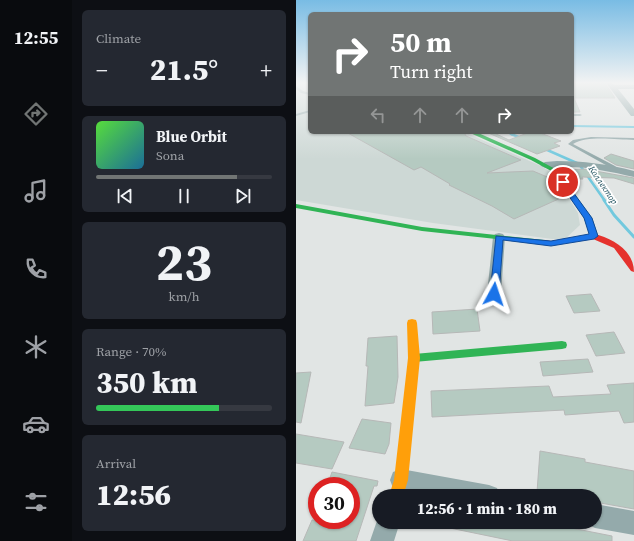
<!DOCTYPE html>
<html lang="en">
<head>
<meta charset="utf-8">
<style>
	:root { --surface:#171b24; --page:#242831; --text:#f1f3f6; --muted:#9ea1a6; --line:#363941; --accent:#717574 }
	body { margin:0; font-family:"Source Serif 4",serif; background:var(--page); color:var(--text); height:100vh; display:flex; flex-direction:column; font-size:15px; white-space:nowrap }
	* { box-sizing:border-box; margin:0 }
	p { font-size:13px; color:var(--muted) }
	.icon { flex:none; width:22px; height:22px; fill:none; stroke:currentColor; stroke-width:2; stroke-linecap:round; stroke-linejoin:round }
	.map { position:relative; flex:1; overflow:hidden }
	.drawer { display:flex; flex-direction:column; gap:10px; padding:10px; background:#0d0f14; width:224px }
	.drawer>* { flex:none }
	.hud { position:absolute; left:12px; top:12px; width:266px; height:122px; border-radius:6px; box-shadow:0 1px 3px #0004; background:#717574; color:#fff; overflow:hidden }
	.speed { position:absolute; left:12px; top:477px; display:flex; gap:8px; font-size:20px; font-weight:700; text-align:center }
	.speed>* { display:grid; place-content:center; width:52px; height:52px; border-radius:50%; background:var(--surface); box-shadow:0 1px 3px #0004; line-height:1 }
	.speed .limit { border:6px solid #d22; background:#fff; color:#111 }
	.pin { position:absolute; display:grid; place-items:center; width:34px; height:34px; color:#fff; margin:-17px; border:2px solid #fff; border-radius:50%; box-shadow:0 1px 4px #0007 }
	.me { position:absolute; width:44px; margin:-22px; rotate:5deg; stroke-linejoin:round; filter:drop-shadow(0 0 3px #0008) }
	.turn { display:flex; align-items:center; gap:14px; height:84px; padding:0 16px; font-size:18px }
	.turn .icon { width:52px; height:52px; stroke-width:2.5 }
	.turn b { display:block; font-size:28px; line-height:34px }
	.lanes { display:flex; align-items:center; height:38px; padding:0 16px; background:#0003; justify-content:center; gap:20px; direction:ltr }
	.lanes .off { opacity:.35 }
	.big { font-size:30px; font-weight:800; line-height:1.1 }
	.drawer .tile { flex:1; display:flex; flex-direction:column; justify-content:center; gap:6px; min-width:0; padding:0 14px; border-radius:6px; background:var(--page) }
	.drawer .dial { align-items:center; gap:0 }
	.dial b { font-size:52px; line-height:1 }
	.song { display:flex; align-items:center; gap:12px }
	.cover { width:48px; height:48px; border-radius:6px; background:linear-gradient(135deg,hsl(110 70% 55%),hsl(200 70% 35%)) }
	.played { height:4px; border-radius:2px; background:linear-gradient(90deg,var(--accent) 80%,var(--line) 80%) }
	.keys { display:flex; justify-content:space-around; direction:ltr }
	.heat { display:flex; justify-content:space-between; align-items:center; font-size:22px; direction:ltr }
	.charge { height:6px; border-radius:3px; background:linear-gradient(90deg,#34c759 70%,var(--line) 0) }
	.trip { position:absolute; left:76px; top:489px; width:230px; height:40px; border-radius:20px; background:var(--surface); box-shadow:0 1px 3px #0004; font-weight:800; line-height:40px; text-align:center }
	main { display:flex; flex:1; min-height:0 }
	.tab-bar { display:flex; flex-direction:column; width:72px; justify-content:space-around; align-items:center; background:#090b0e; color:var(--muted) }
	.tab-bar .icon { width:28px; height:28px }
	.tab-bar .selected { color:var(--accent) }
	.tab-bar b { font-size:18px; color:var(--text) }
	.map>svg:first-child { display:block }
</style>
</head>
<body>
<main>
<nav class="tab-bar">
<b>12:55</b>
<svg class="icon selected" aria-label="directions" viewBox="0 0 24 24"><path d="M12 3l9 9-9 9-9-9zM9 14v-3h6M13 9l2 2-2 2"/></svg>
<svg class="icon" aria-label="music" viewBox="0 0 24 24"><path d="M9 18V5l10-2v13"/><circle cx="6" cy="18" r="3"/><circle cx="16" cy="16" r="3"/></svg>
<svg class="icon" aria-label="phone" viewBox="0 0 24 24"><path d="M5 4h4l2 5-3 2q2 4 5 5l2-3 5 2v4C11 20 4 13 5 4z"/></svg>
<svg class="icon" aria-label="climate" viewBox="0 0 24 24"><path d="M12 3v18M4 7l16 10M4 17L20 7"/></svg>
<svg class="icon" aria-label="car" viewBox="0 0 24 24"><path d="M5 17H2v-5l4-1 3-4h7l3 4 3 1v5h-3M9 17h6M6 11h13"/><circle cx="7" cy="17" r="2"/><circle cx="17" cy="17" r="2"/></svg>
<svg class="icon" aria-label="filters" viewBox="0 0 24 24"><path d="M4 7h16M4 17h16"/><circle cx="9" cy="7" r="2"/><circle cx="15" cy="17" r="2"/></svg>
</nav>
<section class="drawer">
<div class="tile"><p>Climate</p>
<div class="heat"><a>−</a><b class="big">21.5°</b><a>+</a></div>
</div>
<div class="tile">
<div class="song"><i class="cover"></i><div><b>Blue Orbit</b><p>Sona</p></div></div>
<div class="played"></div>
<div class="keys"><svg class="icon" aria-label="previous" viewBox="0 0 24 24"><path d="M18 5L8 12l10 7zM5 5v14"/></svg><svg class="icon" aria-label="pause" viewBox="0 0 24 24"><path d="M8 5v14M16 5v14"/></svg><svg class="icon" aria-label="next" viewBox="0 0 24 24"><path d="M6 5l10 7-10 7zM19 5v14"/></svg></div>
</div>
<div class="tile dial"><b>23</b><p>km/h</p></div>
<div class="tile"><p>Range · 70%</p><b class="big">350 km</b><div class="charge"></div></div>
<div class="tile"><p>Arrival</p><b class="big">12:56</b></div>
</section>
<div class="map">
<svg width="338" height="541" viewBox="0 0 338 541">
	<rect width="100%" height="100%" fill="#e1e5e4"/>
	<path fill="#cdd8d5" d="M0,83h14v49h154l77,34 13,8 24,39 2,12 -15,14h-13l-119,-16 -137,-23z"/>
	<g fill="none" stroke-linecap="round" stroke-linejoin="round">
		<path stroke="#72c9de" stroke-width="2" d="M276,126l62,1
			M211,132l6,3"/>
		<path stroke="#72c9de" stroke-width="2.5" d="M215,134l10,4
			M249,149l34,15 26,37"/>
		<path stroke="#72c9de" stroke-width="3" d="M308,200l10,15 20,22"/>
	</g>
	<path fill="#b5cac1" stroke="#b6b8b7" d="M276,83h33l10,15h-41l6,14h-8z
		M50,132h118l2,4 55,24 -34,13 46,-2 19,8 11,18 -49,22 -22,-13 -43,-21 1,-1 -29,-17 -7,3z
		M190,132h6l17,8 21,-8h8l23,9 -7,2 6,3 -23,8z
		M315,154l23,7v8l-18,-4 -12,-7z
		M288,169l50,9v6l-20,-6 -32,-1 1,2h-13l-7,-9z
		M295,294l9,17 -26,2 -8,-17z
		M181,309l3,22 -47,3 -1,-22z
		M318,332l11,21 -29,3 -10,-21z
		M101,336l1,41 -4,26 -29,3 3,-40h-2l2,-28z
		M292,359l5,13 -50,4 -3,-14z
		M15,372l-10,51 -5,-1v-49z
		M338,383v39l-10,1 -5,-12 -54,4 -1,-5 -132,7 -1,-26 118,-5 4,11 58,-3 -4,-9z
		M66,419l29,4 -2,21 -4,10 -36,-6z
		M0,434l48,8 -12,27 -36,-6z
		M244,451l45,8v3l49,9v38l-39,-7v-6h-34l-24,-4z
		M36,472l46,9 -1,5h-3l-18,55h-53l9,-21h39v-34h-24z
		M149,522h96l71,14v5h-99l-68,-14z"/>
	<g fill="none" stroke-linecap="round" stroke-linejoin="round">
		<path fill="#94aaab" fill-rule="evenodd" d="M0,86l7,5 7,2v2l-9,-2 -5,-4z
			M14,110v2l-14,4v-2z
			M276,114h8l2,1 -2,1h-8z
			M295,137l43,1v2c-17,0 -46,-5 -61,4l42,22 1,1 -3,2 -45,-25 5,-4z"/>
		<path fill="#94aaab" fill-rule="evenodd" d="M310,83h6l2,2h20v4h-16l16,20v7h-3z
			M261,161c26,0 51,3 77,10v6c-22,-5 -44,-10 -67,-10 -8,0 -22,4 -27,-2l5,-3z
			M203,233l4,1 2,3 -4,57 -2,3 -5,2 -5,-2 -2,-3 6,-57 2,-3z
			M105,469l88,16 8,3 3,8c-35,0 -74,5 -107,-8l-3,-8 3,-8z
			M299,504l39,7v24l-39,-7 -8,-4 -1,-2h9z
			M83,515v7h21l-6,19h-24z"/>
		<path fill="#30b455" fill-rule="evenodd" d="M172,132h8l59,26 22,12 35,48 6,18 -1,2h-6l-1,-2 -6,-18 -31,-46 -22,-12z
			M0,204l126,23 122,13 4,2 -4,2 -122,-13 -126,-23z
			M266,341l4,1 1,3 -1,3 -4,1 -148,13 -4,-1 -2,-3 2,-3 4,-1z"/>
		<path fill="#ff9f0a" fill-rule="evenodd" d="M116,319l4,1 1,3 3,35 -12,122 -5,16h-14l5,-16 14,-122 -1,-35 1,-3z"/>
		<path fill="#e5322d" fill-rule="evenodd" d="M298,234c19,4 40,17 40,38l-3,-1 -17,-23 -21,-9 -42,6 -10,-1 -1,-2 4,-2 7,1z"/>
	</g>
	<linearGradient id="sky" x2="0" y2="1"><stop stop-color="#79bce4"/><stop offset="0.52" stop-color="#f2f3f3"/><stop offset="1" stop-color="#f2f3f3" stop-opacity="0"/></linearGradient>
	<rect width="338" height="159" fill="url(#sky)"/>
	<path fill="#1a73e8" stroke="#114b97" d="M267,180l2,1 27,37 6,18 -4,3 -43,7 -48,-6 -4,54 -5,3 -3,-1 -1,-2 6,-58 55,5 38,-7 -5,-16 -25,-36z"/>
	<g text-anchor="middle" stroke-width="3.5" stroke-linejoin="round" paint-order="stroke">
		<g font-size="9" font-style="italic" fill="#134755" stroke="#fff">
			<text transform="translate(307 185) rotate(56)" y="3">Коллектор</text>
		</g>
	</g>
</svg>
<div class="speed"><div class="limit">30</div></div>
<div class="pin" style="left:267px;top:182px;background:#d93025"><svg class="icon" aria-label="arrive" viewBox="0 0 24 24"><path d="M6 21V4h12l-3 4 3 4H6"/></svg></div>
<svg class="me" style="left:198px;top:294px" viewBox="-20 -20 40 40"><path d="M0-17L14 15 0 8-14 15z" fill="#1a73e8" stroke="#fff" stroke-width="4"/></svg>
<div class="trip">12:56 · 1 min · 180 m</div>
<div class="hud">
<div class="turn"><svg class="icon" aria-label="right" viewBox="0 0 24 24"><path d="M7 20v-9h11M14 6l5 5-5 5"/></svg><div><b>50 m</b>Turn right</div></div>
<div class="lanes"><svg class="icon off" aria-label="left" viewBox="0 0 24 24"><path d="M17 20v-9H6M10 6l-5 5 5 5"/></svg><svg class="icon off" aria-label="ahead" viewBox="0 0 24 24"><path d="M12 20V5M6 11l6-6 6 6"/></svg><svg class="icon off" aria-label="ahead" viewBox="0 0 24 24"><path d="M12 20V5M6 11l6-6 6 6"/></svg><svg class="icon" aria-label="right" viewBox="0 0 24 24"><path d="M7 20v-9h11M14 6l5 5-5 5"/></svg></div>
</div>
</div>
</main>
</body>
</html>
